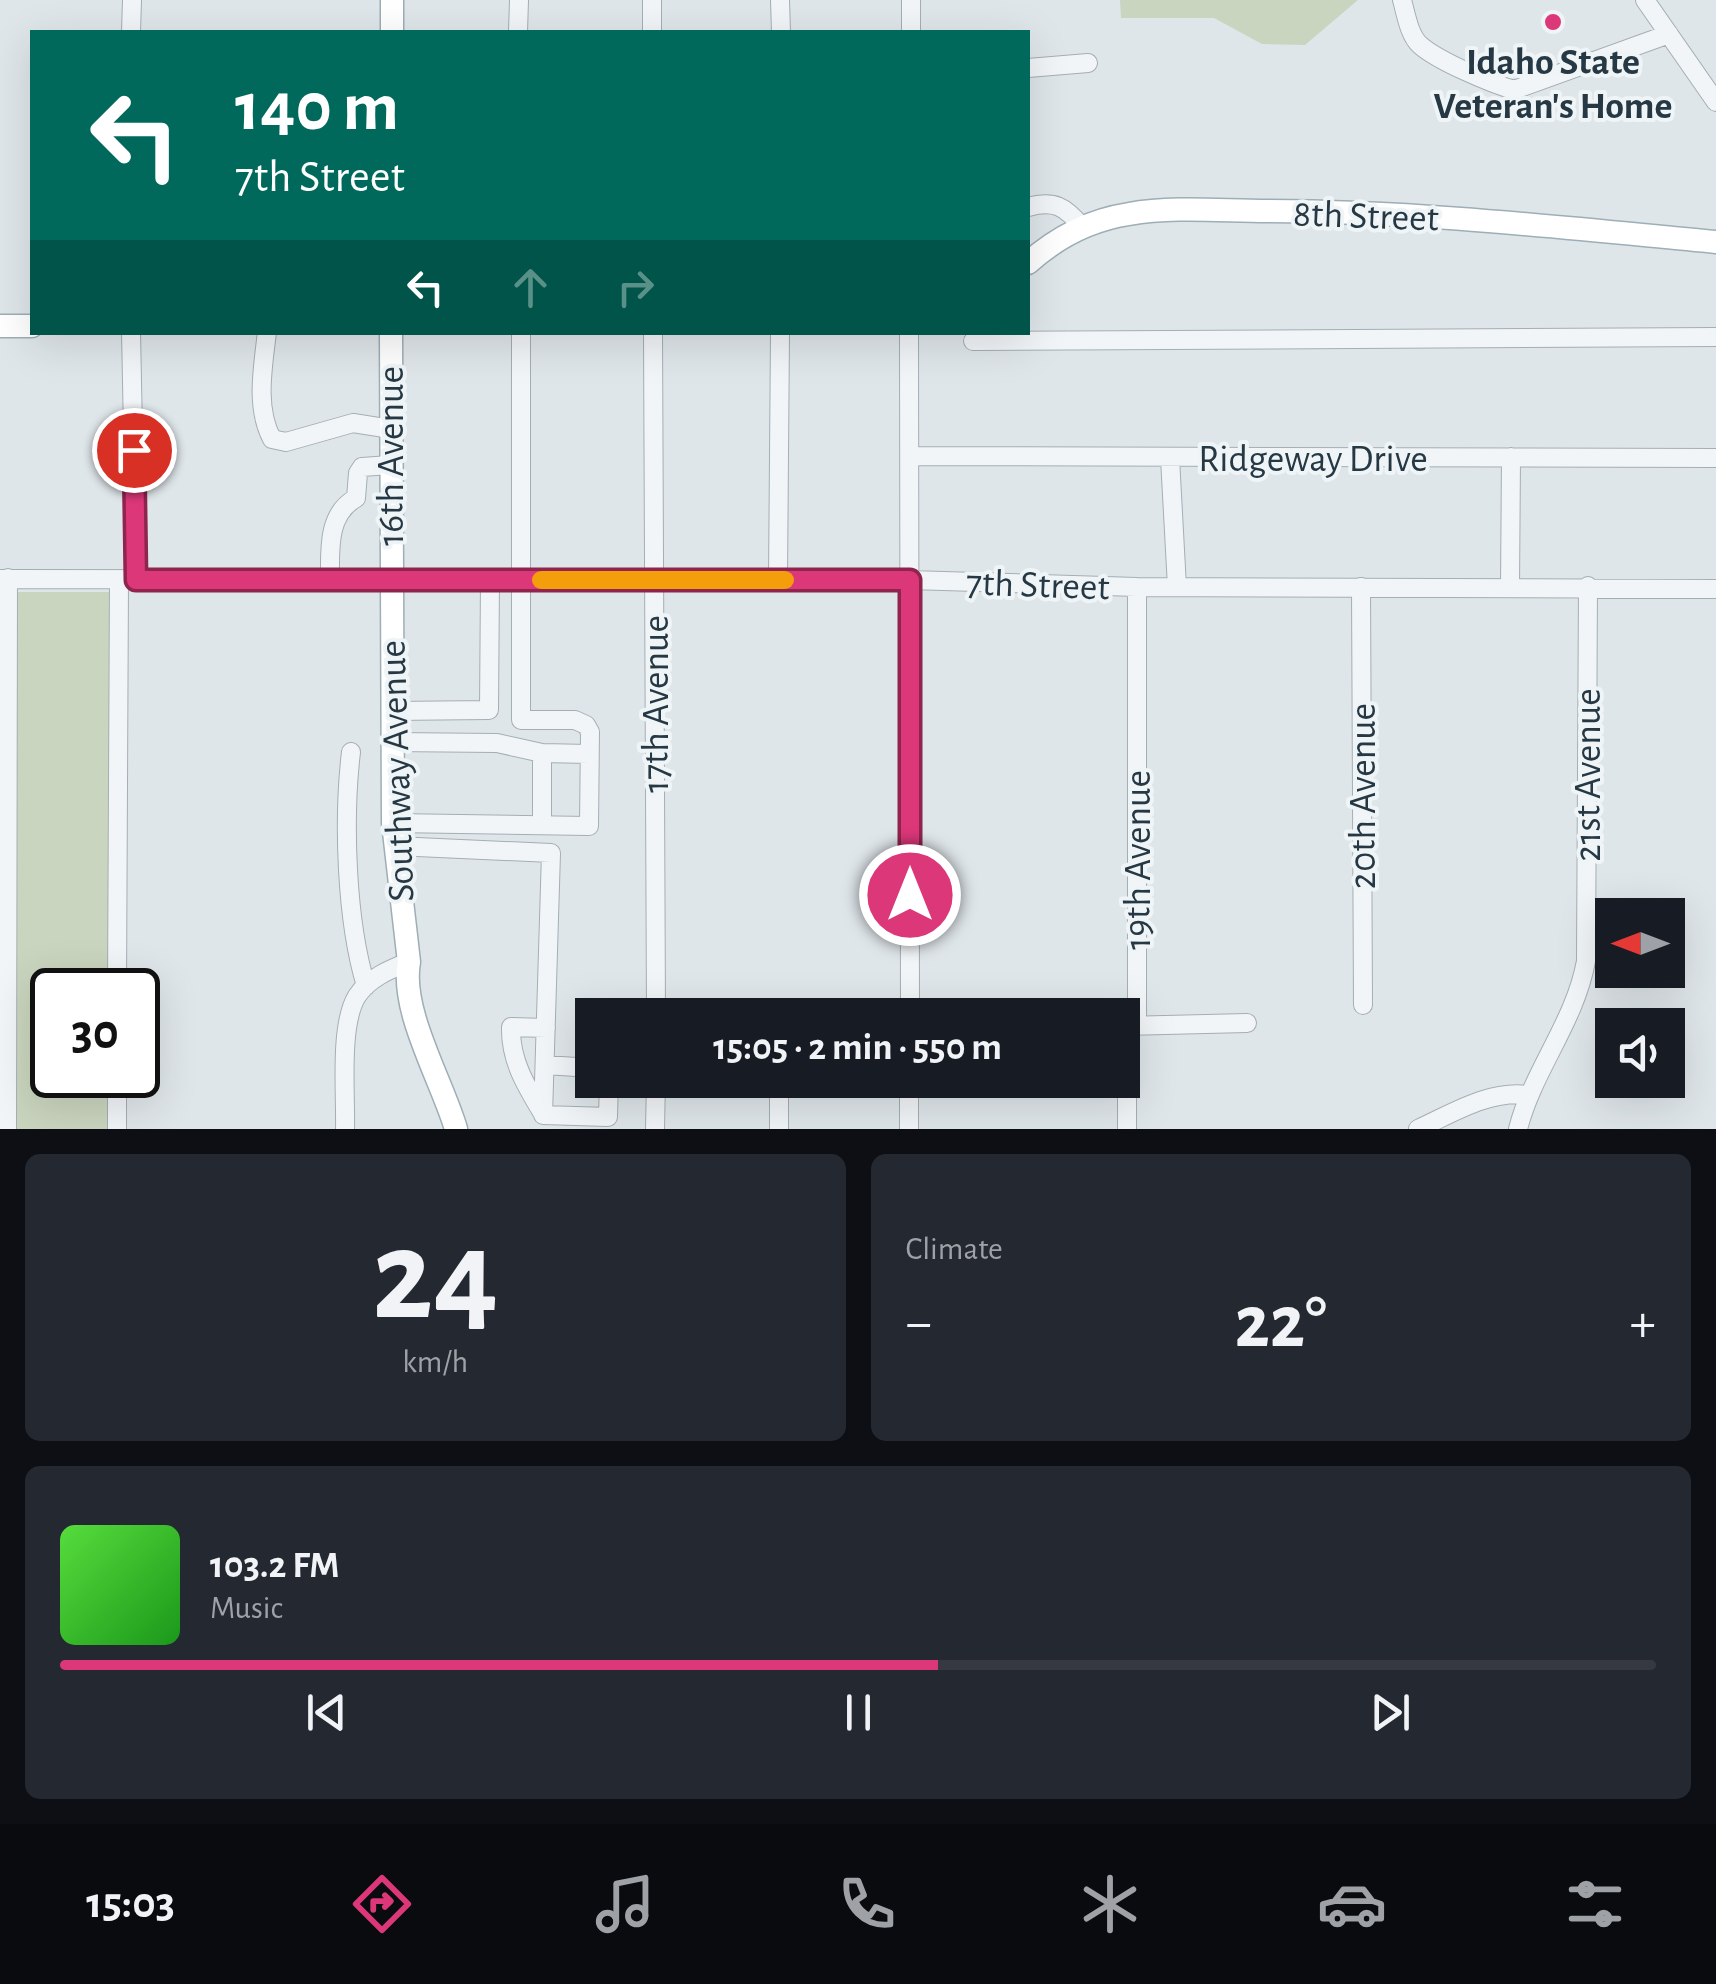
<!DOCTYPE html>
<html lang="en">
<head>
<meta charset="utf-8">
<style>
	:root { --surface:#171b24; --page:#242831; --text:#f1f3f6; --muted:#9ea1a6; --line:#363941; --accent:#dc3779 }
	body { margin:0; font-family:"Alegreya Sans",sans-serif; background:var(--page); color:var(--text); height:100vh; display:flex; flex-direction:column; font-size:38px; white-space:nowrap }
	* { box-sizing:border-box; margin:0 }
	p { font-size:32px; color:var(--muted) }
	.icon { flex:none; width:55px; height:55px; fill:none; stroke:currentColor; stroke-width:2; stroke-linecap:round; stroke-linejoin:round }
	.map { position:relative; height:1129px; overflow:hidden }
	.panel { display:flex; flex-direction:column; gap:25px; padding:25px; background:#0d0f14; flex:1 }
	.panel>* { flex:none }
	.top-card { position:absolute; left:30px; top:30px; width:1000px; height:305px; border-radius:0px; box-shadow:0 10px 40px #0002; background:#00695c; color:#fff; overflow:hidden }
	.needle { width:65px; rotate:270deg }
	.fabs { position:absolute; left:1595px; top:898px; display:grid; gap:20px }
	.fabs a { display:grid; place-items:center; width:90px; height:90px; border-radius:0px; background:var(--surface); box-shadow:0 10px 40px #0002; font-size:50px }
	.speed { position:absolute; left:30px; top:968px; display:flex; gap:20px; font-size:50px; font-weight:700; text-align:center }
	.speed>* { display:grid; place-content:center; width:130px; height:130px; border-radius:50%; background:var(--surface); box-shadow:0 10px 40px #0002; line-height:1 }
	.speed .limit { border:5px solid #111; border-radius:15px; background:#fff; color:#111 }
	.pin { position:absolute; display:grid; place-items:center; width:85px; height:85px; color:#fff; margin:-42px; border:5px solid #fff; border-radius:50%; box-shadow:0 2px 10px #0007 }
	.me { position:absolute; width:110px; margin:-55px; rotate:0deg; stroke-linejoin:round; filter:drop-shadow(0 0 8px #0008) }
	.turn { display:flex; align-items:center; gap:35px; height:210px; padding:0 40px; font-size:45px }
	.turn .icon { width:130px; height:130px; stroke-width:2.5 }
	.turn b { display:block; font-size:70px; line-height:85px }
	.lanes { display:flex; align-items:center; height:95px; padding:0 40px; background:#0003; justify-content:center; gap:50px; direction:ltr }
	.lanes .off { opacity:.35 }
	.big { font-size:75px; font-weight:700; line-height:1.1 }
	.panel .card { flex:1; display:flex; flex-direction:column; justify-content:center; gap:15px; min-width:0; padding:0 35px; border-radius:15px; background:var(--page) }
	.panel .dial { align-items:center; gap:0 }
	.dial b { font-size:130px; line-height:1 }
	.song { display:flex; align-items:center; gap:30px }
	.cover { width:120px; height:120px; border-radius:15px; background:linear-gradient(135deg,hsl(110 70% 55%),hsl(120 70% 35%)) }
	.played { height:10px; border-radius:5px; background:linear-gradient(90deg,var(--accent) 55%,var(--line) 55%) }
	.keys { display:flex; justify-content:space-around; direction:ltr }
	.heat { display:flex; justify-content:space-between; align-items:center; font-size:55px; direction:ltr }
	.panel .tiles { flex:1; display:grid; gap:25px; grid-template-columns:1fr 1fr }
	.card:last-child { grid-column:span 2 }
	.trip { position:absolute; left:575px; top:998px; width:565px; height:100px; border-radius:0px; background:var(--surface); box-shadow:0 10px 40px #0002; font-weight:700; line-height:100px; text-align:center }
	.tab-bar { display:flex; height:160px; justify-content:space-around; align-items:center; background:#090b0e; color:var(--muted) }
	.tab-bar .icon { width:70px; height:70px }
	.tab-bar .on { color:var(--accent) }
	.tab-bar b { font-size:45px; color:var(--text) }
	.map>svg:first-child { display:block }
</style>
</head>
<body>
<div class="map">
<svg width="1716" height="1129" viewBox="0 0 1716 1129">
	<rect width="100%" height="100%" fill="#dfe6ea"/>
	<path fill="#cad5bf" d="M1120,0h238l-53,45 -43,-1 -48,-26h-93z
		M0,592h115l4,398h-67v85h68l1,54h-121z"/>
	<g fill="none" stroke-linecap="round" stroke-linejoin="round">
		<defs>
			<path id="minor" d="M652,0v32
				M780,0l1,32
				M911,0v32
				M1402,0c4,14 7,35 18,45 18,16 70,38 94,45l155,-56
				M1645,0l71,102
				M131,32l1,-32
				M518,32l1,-32
				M1028,68l60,-5
				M1028,207c26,-7 37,-1 54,20
				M131,332l5,248
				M267,332c-4,35 -12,75 5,107l14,3 67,-19 38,6
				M653,332l3,683
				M909,332l1,683
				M973,341l743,-4
				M911,456l805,2
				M1170,458l7,129
				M0,579l910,1 227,7 579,2
				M330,579c0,-29 -3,-65 26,-81l2,-25 4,-6 28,-2
				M778,580l2,-248
				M1361,587l2,418
				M1510,587l1,-130
				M391,711l98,-1 1,-130
				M392,742l105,1 45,10
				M351,752c-8,68 -5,168 15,234
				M393,823l196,3 1,-94 -4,-7 -11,-5h-54v-388
				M542,825v-72l47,1
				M395,846l156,7 -8,262 65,2 1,-37
				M117,990l2,-410
				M1124,1026l123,-3
				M545,1065l47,3
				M543,1114c-17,-28 -33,-54 -32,-87l35,1
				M7,1129l1,-551
				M117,1129v-54
				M345,1129c1,-35 -6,-104 12,-133 12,-18 33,-27 52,-34
				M655,1129l1,-49
				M779,1129v-49
				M909,1129v-49
				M1127,1129v-105l10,-9v-428
				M1418,1129c35,-16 71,-39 110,-34
				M1518,1129c15,-59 57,-107 68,-168l2,-375"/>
			<path id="major" d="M392,32v-32
				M1028,263c29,-26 62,-43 101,-49 45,-8 93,-3 138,-3 150,0 299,17 449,31
				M0,326h32
				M391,332l2,491 16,139c-9,49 33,119 47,167"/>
		</defs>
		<use href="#minor" stroke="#a4aeb5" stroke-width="20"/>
		<use href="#major" stroke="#9daeb7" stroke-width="25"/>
		<use href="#minor" stroke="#f2f5f8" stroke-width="18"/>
		<use href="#major" stroke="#fff" stroke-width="22"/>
	</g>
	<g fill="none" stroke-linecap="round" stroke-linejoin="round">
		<defs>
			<path id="route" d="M134,450l2,130h774v315"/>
		</defs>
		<use href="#route" stroke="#8f244f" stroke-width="25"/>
		<use href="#route" stroke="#dc3779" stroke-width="18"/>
		<path stroke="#f59e0b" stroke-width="18" d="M541,580h244"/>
	</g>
	<circle fill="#dc3779" stroke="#eff4f7" stroke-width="4" cx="1553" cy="22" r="10"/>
	<g text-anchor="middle" stroke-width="8" stroke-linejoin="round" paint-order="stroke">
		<g font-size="38" font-weight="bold" fill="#263843" stroke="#eff4f7">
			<text x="1553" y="74">Idaho State<tspan x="1553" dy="44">Veteran's Home</tspan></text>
		</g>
		<g font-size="38" fill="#263843" stroke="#eff4f7">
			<text transform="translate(1366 215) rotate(2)" y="13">8th Street</text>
			<text transform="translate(390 456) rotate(-90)" y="13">16th Avenue</text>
			<text x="1313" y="471">Ridgeway Drive</text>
			<text transform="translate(1038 584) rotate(2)" y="13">7th Street</text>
			<text transform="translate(655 704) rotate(-90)" y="13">17th Avenue</text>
			<text transform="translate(396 771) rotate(-92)" y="13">Southway Avenue</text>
			<text transform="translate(1587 775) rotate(-90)" y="13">21st Avenue</text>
			<text transform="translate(1362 796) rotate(-90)" y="13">20th Avenue</text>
			<text transform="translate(1137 860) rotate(-90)" y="13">19th Avenue</text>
		</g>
	</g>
</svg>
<div class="fabs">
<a><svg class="needle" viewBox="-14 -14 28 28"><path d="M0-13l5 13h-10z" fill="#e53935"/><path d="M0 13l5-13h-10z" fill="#9ea1a6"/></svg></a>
<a><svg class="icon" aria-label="sound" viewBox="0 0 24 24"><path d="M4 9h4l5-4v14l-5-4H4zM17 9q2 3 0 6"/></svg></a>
</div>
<div class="speed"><div class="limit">30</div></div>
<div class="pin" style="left:134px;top:450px;background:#d93025"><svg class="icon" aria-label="arrive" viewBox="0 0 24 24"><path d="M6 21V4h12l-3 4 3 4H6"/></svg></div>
<svg class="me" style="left:910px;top:895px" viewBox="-20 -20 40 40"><circle r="17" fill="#dc3779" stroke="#fff" stroke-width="3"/><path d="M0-11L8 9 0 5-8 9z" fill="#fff"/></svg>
<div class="trip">15:05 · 2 min · 550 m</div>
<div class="top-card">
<div class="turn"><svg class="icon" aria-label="left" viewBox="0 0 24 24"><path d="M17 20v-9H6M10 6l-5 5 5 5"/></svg><div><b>140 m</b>7th Street</div></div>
<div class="lanes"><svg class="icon" aria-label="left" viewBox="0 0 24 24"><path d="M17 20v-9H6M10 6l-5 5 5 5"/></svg><svg class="icon off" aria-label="ahead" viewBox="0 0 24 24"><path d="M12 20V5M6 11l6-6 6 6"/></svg><svg class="icon off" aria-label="right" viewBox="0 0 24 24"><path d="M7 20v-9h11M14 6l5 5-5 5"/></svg></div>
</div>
</div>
<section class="panel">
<div class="tiles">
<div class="card dial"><b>24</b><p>km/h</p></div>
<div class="card"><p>Climate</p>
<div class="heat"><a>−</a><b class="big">22°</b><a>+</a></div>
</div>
<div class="card">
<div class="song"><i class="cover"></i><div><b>103.2 FM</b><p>Music</p></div></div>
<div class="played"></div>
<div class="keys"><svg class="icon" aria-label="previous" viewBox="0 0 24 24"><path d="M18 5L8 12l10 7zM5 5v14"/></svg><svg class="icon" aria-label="pause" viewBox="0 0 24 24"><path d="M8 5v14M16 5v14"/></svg><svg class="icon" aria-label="next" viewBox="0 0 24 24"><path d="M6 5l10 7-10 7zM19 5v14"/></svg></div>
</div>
</div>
</section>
<nav class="tab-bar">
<b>15:03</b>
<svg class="icon on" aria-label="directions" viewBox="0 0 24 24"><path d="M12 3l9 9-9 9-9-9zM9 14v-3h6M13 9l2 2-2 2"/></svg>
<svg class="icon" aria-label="music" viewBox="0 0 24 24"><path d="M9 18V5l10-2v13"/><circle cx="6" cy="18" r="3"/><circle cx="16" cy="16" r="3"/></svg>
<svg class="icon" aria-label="phone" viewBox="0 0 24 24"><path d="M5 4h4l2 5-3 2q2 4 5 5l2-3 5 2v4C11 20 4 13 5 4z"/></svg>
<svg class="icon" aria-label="climate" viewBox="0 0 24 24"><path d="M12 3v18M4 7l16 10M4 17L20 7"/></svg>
<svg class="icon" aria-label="car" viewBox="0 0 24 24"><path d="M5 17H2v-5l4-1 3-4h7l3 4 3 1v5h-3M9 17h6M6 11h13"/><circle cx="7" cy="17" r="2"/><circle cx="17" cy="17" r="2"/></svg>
<svg class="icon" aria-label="filters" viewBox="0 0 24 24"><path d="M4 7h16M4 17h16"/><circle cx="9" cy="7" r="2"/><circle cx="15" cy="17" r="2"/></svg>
</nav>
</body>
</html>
